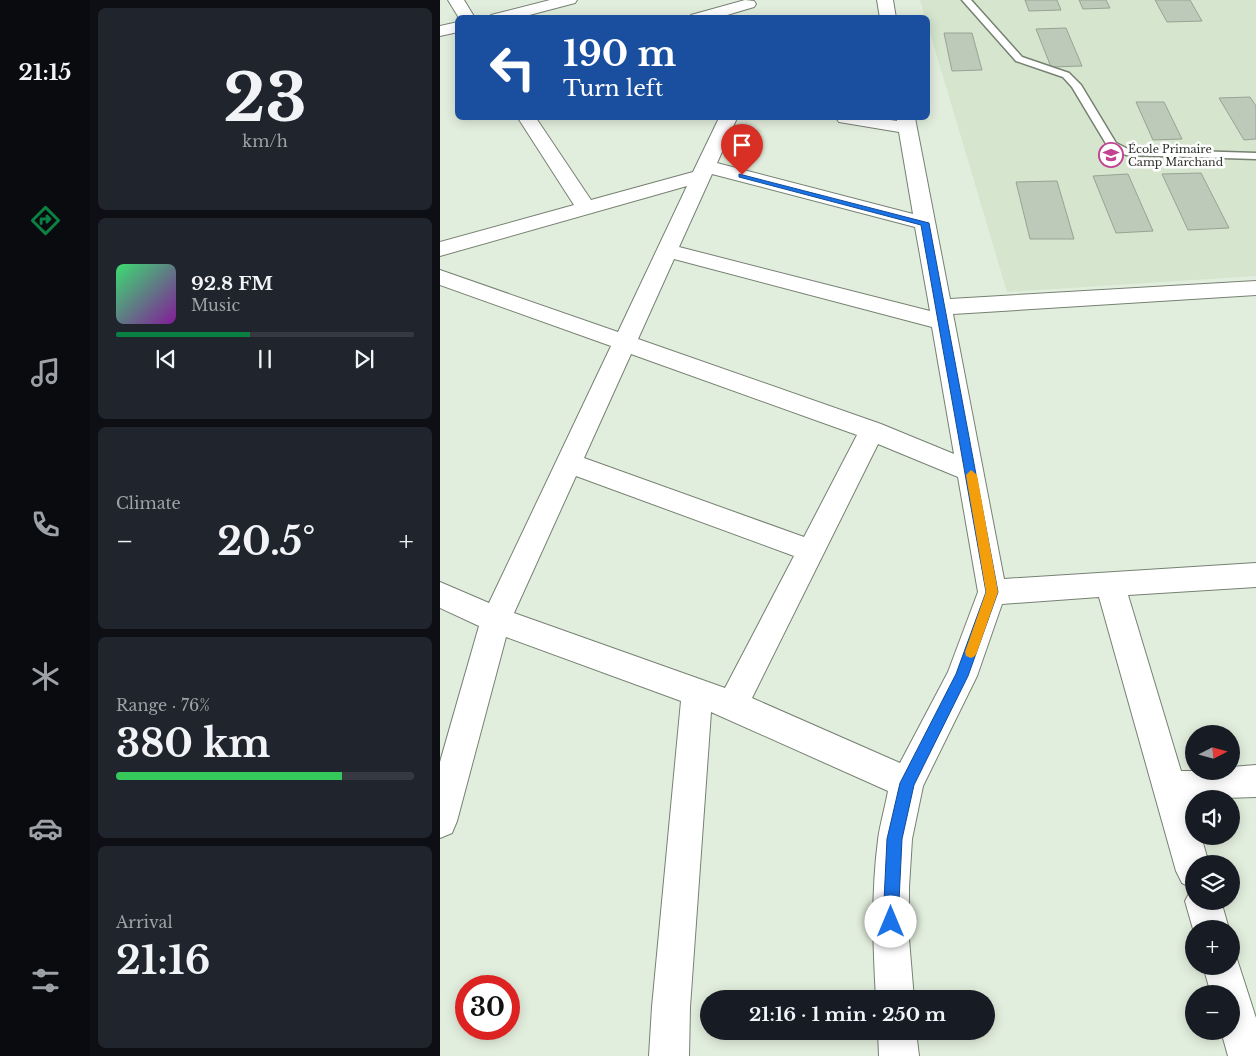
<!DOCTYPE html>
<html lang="en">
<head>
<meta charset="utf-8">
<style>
	:root { --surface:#171b24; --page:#20242c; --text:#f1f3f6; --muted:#9ea1a6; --line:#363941; --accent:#0b8043 }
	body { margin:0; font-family:"Libre Baskerville",serif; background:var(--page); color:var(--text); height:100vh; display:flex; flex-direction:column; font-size:19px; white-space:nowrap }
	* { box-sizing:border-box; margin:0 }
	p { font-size:16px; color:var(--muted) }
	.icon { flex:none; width:28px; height:28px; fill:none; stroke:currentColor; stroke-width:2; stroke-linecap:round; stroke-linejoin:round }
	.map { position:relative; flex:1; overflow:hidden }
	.panel { display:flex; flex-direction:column; gap:8px; padding:8px; background:#0d0f14; width:350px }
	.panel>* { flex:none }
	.hud { position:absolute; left:15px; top:15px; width:475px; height:105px; border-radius:8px; box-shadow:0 2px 12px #0003; background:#1a4fa0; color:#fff; overflow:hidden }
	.needle { width:32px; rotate:84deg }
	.buttons { position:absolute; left:745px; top:725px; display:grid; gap:10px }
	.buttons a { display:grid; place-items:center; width:55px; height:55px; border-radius:50%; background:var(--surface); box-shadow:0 2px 12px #0003; font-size:25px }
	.speed { position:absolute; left:15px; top:975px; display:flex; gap:10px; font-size:25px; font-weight:700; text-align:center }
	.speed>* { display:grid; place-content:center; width:65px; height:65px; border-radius:50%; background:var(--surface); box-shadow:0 2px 12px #0003; line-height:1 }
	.speed .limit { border:8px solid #d22; background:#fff; color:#111 }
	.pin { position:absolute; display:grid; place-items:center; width:42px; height:42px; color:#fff; margin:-51px -21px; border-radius:50% 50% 50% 0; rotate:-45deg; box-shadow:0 0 5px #0007 }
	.pin .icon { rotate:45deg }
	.me { position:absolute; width:55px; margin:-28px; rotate:0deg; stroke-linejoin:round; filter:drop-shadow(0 0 4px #0008) }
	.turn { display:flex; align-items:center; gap:18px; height:105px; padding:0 25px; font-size:22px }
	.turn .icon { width:65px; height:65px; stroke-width:2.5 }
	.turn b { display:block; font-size:35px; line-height:42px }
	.big { font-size:38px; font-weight:800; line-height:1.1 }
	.panel .card { flex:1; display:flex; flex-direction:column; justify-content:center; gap:8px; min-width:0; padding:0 18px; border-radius:8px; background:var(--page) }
	.panel .dial { align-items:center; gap:0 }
	.dial b { font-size:65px; line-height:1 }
	.song { display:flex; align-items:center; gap:15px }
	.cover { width:60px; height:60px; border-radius:8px; background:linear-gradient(135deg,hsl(140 70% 55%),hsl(290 70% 35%)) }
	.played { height:5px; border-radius:2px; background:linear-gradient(90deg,var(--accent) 45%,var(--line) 45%) }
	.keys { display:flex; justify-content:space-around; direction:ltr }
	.heat { display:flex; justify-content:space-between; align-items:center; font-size:28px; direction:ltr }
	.charge { height:8px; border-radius:4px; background:linear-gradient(90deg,#34c759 76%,var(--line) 0) }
	.trip { position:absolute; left:260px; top:990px; width:295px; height:50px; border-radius:25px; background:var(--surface); box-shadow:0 2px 12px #0003; font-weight:800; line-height:50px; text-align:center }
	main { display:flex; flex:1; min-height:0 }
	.tab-bar { display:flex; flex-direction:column; width:90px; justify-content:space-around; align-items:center; background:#090b0e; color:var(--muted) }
	.tab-bar .icon { width:35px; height:35px }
	.tab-bar .selected { color:var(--accent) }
	.tab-bar b { font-size:22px; color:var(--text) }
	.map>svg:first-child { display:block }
</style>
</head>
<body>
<main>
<nav class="tab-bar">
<b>21:15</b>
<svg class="icon selected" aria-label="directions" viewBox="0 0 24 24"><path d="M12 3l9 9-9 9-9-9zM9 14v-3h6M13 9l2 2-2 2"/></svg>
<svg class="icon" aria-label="music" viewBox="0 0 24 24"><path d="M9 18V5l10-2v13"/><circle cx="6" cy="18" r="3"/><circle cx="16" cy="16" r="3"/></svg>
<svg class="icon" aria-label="phone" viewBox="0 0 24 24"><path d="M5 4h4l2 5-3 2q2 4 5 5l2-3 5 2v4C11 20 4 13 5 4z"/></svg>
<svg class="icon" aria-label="climate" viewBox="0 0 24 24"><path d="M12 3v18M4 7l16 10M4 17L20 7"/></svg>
<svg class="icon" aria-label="car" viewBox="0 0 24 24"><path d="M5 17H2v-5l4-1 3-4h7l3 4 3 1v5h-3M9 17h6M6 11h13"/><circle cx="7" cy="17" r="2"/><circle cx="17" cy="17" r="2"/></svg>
<svg class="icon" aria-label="filters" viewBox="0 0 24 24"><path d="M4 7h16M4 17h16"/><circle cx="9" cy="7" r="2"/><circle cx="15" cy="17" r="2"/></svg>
</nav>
<section class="panel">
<div class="card dial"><b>23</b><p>km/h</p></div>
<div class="card">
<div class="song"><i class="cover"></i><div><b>92.8 FM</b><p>Music</p></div></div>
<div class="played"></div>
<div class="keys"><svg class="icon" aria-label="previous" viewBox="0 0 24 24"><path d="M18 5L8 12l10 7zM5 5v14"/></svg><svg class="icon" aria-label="pause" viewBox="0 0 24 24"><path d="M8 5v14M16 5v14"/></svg><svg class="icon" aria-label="next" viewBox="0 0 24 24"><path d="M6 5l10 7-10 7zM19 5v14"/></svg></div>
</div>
<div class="card"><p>Climate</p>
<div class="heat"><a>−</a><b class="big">20.5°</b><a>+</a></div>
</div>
<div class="card"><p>Range · 76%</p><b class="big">380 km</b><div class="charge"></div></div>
<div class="card"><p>Arrival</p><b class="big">21:16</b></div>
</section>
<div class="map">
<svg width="816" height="1056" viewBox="0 0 816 1056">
	<rect width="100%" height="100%" fill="#e2eedd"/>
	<path fill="#d5e5ce" d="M480,0h336v276l-249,16 -79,-266v-8l-3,-1z"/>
	<path fill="#becab9" stroke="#98a393" d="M585,0h32l4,10 -32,1z
		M639,0h27l4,8 -27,1z
		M715,0h35l12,21 -35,1z
		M626,28l16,38 -31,1 -15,-38z
		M504,33h28l10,37 -30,1z
		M810,97l6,9v33l-12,1 -25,-42z
		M696,102h28l18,37 -29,1z
		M761,173l28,55 -41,2 -26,-56z
		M688,174l25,57 -37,2 -23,-57z
		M617,181l17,58h-44l-14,-57z"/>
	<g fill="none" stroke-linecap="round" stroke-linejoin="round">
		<defs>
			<path id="service" d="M522,0h9l51,57 47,16 12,12 35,58 12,6 128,4v6l-130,-4 -18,-8 -36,-60 -9,-10 -47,-16z"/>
			<path id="minor" d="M8,0h16l11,18h-16z
				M110,0h27l-2,3 -57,15h-29l2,-3z
				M305,0l9,1 2,3 -2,3 -37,11h-28l2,-3z
				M437,0h16l3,18h-16z
				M18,22v10l-18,4v-10z
				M78,118h18l55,82 102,-28 26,-54h18l-20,45 196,51 -14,-82 -60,-10 -3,-4h41l20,3v-3h18l35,181 306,-18v14l-303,19 51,265 252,-16v24l-128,8 53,176h50v-4l25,-2v32l-62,2v3l-3,1 3,9v24h7l8,28h-15v37h27l8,28h-35v2l-1,-2 -8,-28 7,-13 -10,-5 -6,-12 -77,-274 -97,7 -25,72 -54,110 -11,53 -3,48v52l5,60h-38c-3,-53 -5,-106 2,-159 2,-16 7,-32 10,-49l-177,-79 -21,295 -1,49h-40l3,-49 29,-306 -175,-64 -49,184 -5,12 -12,5v-76l39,-136 -39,-18v-26l49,21 122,-257 -171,-61v-15l178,62 69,-146 -247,70v-14l134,-37zM272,174l203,53 15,84 -251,-64zM234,259l258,68 22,127 -73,-30 -243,-85zM191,354l226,81 -53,102 -220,-79zM438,444l80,33 20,115 -30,80 -48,91 -148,-65zM136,476l218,80 -69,132 -211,-75z
				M791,951l4,2 21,65v38h-28l-7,-25h10v-37h-20l-8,-28h28z
				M438,1031h38l3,25h-40z"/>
		</defs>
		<use href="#service" stroke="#768172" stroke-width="3"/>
		<use href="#minor" stroke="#768172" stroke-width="2"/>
		<use href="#service" fill="#fff" fill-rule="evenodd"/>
		<use href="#minor" fill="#fff" fill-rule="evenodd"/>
	</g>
	<path fill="#1a73e8" stroke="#114b97" d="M299,174l190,49 69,369 -30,84 -54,109 -12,54 -4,83 -2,5 -5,2 -5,-2 -3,-5 4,-83 13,-56 56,-109 30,-82 -65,-367 -182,-48z"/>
	<path fill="#f59e0b" d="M531,470l6,5 21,117 -21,60 -2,4 -4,2 -5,-2 -1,-4 21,-60 -20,-117z"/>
	<defs>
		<symbol id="school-ring" viewBox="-11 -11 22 22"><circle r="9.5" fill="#fff" stroke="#c14391" stroke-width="1.5"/><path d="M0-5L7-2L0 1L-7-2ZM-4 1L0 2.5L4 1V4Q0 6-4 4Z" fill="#c14391"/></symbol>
	</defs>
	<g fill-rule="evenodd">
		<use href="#school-ring" x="657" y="141" width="28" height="28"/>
	</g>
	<g text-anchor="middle" stroke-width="5" stroke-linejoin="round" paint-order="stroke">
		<g font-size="11" fill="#2b2f29" stroke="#fff" text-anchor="start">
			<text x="688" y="153">École Primaire<tspan x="688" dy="13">Camp Marchand</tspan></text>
		</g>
	</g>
</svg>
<div class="buttons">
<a><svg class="needle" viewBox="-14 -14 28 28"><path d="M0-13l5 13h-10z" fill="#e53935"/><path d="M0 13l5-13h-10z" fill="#9ea1a6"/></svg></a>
<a><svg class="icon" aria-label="sound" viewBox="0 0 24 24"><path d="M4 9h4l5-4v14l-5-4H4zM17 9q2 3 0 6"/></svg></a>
<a><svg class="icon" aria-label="layers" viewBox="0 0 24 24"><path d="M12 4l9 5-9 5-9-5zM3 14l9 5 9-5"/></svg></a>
<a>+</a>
<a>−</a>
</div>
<div class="speed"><div class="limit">30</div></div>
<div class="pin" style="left:302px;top:175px;background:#d93025"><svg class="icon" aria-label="arrive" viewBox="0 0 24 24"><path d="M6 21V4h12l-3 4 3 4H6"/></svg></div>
<svg class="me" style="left:451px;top:922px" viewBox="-20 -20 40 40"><circle r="19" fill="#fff"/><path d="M0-13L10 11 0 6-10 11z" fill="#1a73e8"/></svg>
<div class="trip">21:16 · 1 min · 250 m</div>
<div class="hud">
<div class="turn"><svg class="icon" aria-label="left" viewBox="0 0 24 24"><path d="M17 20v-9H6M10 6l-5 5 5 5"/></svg><div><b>190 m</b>Turn left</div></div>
</div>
</div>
</main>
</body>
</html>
